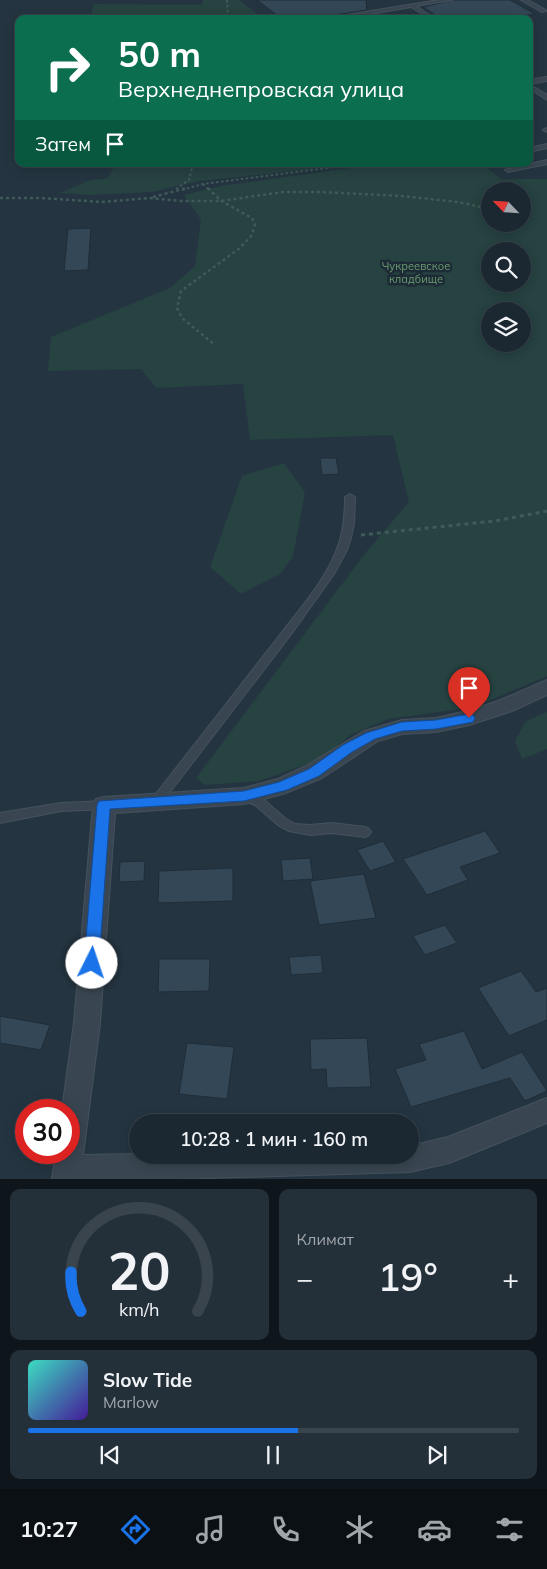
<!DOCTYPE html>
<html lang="ru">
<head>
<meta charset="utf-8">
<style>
	:root { --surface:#1b2831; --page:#243039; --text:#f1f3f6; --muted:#a0a6ab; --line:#39444d; --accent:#1a73e8 }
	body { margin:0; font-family:Mulish,sans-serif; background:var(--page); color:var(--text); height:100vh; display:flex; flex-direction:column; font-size:19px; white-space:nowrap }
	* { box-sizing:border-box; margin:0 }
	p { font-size:16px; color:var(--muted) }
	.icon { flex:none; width:28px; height:28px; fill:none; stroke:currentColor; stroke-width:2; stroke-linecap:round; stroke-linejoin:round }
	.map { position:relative; height:1179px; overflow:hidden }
	.sheet { display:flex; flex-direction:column; gap:10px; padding:10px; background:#0f161b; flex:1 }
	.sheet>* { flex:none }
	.guide { position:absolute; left:15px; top:15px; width:518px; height:152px; border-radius:10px; box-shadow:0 2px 12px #0003,0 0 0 1px var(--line); background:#0b6e4f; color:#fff; overflow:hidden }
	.needle { width:32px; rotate:295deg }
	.fabs { position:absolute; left:481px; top:182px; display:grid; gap:10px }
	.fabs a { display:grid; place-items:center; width:50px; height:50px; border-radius:50%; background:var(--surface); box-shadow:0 2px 12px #0003,0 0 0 1px var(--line); font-size:25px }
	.speed { position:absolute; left:15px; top:1099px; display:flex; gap:10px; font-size:25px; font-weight:700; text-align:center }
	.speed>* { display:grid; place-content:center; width:65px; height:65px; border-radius:50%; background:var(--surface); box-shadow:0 2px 12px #0003,0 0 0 1px var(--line); line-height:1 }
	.speed .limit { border:8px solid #d22; background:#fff; color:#111 }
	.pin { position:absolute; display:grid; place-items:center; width:42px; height:42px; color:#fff; margin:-51px -21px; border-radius:50% 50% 50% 0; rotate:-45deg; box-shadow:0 0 5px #0007 }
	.pin .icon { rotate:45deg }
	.me { position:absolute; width:55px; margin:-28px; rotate:4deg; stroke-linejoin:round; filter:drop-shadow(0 0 4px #0008) }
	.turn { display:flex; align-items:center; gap:18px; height:105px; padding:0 20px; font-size:22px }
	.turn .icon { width:65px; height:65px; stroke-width:2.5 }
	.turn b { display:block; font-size:35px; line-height:42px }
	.then { display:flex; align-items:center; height:48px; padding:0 20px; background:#0003; gap:10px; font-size:19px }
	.big { font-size:38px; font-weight:600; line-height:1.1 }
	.sheet .tile { flex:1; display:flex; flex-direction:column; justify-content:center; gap:8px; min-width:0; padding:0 18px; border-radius:10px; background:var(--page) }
	.sheet .dial { align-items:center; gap:0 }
	.dial svg { height:130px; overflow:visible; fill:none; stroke:var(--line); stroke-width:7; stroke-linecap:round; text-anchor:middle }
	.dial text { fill:var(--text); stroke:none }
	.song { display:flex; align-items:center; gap:15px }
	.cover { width:60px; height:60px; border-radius:8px; background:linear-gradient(135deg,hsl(170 70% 55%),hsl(260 70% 35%)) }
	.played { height:5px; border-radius:2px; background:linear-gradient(90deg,var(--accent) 55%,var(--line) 55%) }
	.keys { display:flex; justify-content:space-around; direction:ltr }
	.heat { display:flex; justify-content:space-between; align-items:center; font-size:28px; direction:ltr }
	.sheet .tiles { flex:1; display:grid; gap:10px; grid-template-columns:1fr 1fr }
	.tile:last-child { grid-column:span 2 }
	.trip { position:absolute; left:129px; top:1114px; width:290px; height:50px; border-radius:25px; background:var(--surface); box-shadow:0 2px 12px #0003,0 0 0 1px var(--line); font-weight:600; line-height:50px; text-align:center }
	.menu { display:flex; height:80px; justify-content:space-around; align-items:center; background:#0b1014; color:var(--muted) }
	.menu .icon { width:35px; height:35px }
	.menu .current { color:var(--accent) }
	.menu b { font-size:22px; color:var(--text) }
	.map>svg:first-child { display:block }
</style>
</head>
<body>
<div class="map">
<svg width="547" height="1179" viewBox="0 0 547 1179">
	<rect width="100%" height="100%" fill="#243541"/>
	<path fill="#264241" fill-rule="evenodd" d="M203,0h36l25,19h-196l22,-2 4,-13 108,1z
		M155,164h182l-32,6 -106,11 -47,11 -62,3 -30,-2 30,-13 18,-2 6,-11z
		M379,164h103l19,15h46v497l-73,31 -86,12 -38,16 -26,23 -65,23 -54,4 -9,-7 171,-227 42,-49 -16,-67 -143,5 -7,-56 -87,4 -15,-19 -93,2 3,-34 119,-49 25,-22 6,-46 -17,-25 37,-9zM490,191h32v33h-32zM490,251h32v33h-32zM490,311h32v33h-32z
		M284,463l21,29 -12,65 -13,17 -39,20 -31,-27 32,-91z
		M547,712v37l-25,10 -7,-18 11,-20z"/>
	<path fill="#334756" stroke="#1f2d38" d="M257,0h109l1,10 -58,9h-27z
		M454,0h56l25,14 -29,5h-64l-19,-12z
		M91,228l-3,42 -24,1 4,-42z
		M320,458h16l3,16 -17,1z
		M485,831l15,22 -40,14 8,13 -41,15 -24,-36z
		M383,841l13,21 -26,9 -13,-21z
		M310,858l3,21 -30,2 -2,-21z
		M145,861l-1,20 -25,1 1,-20z
		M233,868v33l-75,2 1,-32z
		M364,874l12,44 -57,7 -9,-44z
		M445,925l12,18 -32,12 -12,-19z
		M321,955l2,18 -32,2 -2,-18z
		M159,959h51l-1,32 -51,1z
		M521,971l15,21 11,-4v32l-38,16 -31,-48z
		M0,1016l50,9 -9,25 -41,-7z
		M464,1031l18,38 40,-17 25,39 -22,10 -15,-23 -99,29 -16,-38 31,-9 -7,-16z
		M367,1038l4,49 -44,1 -1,-19 -15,1 -1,-31z
		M187,1043l47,4 -7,52 -48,-5z"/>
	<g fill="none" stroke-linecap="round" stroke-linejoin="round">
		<defs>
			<path id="service" d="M439,0h13l-36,6 19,13h-23l12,-4 -13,-8 -70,12h-5l-2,-2z
				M521,0h7l19,11 -5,1z
				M547,77v4l-18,3v-4z
				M529,84l18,11v5l-18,-12z
				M547,128v4l-4,-2 1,-1z
				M547,144v4l-18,4v-4z
				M547,160v4l-39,8 -3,-2z
				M350,494l5,3 -1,26 -3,15 -4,12 -13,24 -42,59 -132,172 -4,1 -4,-1 -2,-3 2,-3c41,-53 83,-106 124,-159 21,-28 48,-57 61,-91 7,-17 8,-34 8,-52z
				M244,792l19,7 23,20 9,5 15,1 22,-2 33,4 4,2 2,3 -2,3 -4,2 -33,-4 -22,2 -21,-4 -11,-6 -23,-20 -15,-6 -2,-3 2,-3z
				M104,801l4,1 2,3 -2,3 -4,1 -43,2 -61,12v-10l61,-10z"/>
			<path id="minor" d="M547,680v15l-35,16 -43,14 -33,7 -34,2 -24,7 -56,37 -39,16 -39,10 -129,9 -15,210 -17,132 55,-1 272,1v-9l38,-9 99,-39v25l-98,40 -39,9 -234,7h-124l4,-27h13v-42h-7l12,-87 19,-218 3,-6 8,-2 140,-9 34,-9 28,-13 58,-35 38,-11 34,-2 31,-7 31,-10z"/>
		</defs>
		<use href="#service" stroke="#45525d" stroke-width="2"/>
		<use href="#minor" stroke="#45525d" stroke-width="2"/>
		<path stroke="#3f5a58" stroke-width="2" stroke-dasharray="2.5 2.5" stroke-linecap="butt" d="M227,0l1,19
			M203,184l6,6
			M176,189l13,-9 4,-16
			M182,190l21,-6 155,-20"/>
		<path stroke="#3f5a58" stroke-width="2.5" stroke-dasharray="3 3" stroke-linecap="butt" d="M208,188l13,13 31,17 3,6 -3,11 -12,13 -59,43 -4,17 5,10 33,27
			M153,197l34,-9
			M0,198h41l60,4 49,-4 31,3h40l62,-9h38l80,4 57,6 32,7"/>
		<path stroke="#3f5a58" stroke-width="3" stroke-dasharray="4 4" stroke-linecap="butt" d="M361,535l134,-14 52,-10"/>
		<use href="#service" fill="#394651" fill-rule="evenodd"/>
		<use href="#minor" fill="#394651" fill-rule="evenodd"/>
	</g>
	<path fill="#1a73e8" stroke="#114b97" d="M469,714l4,1 2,3 -2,4 -37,7 -34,2 -27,8 -23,13 -33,24 -32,14 -43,11 -134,8 -11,154 -2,5 -5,2 -6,-2 -2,-5 13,-158 2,-4 145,-10 35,-9 30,-13 34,-24 23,-12 36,-11 34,-2z"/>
	<g text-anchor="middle" stroke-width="5" stroke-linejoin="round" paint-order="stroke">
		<g font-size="11" fill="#6b9d6f" stroke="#1d2b36">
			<text x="416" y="270">Чукреевское<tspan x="416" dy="13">кладбище</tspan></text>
		</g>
	</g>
</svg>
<div class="fabs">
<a><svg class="needle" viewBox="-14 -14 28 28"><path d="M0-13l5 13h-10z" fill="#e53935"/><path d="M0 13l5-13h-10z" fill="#a0a6ab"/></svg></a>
<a><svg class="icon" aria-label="search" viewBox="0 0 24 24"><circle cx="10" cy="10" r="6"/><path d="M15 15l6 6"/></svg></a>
<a><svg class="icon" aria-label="layers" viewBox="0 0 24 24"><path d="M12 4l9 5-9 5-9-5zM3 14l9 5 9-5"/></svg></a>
</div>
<div class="speed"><div class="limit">30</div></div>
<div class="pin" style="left:469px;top:718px;background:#d93025"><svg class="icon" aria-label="arrive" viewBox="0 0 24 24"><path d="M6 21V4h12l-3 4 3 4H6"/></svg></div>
<svg class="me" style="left:92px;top:963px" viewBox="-20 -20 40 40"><circle r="19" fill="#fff"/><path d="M0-13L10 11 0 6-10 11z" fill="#1a73e8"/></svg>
<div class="trip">10:28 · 1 мин · 160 m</div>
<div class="guide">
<div class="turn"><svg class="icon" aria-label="right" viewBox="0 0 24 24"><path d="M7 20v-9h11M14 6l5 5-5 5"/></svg><div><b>50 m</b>Верхнеднепровская улица</div></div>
<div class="then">Затем<svg class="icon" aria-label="arrive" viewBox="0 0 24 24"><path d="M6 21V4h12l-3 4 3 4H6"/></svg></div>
</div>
</div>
<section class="sheet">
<div class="tiles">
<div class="tile dial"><svg viewBox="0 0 100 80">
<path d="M14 69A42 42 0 1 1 86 69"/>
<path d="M14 69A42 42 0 0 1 8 45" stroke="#1a73e8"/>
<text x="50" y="56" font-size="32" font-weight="700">20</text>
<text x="50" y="72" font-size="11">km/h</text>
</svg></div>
<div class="tile"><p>Климат</p>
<div class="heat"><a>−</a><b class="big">19°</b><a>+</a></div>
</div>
<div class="tile">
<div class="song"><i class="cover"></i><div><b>Slow Tide</b><p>Marlow</p></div></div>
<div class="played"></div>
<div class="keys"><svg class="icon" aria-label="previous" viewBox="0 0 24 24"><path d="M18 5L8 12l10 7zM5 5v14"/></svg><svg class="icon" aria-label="pause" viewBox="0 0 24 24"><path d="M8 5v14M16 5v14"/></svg><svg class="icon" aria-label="next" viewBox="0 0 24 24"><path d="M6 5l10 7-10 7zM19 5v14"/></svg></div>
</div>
</div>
</section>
<nav class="menu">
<b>10:27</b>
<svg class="icon current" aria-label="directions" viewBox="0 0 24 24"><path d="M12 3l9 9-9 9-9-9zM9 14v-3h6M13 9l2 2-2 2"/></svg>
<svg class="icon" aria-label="music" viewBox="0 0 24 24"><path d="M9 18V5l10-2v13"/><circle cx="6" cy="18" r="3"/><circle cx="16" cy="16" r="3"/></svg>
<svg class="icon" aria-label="phone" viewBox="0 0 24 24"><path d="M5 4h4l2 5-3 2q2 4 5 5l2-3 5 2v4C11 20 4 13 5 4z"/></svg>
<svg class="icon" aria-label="climate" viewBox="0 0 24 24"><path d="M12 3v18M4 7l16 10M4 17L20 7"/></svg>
<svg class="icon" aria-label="car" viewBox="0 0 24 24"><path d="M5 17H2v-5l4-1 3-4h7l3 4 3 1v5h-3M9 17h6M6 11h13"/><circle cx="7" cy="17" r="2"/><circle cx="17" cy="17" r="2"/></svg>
<svg class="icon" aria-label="filters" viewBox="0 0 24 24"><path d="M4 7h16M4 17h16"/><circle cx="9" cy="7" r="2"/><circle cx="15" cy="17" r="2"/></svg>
</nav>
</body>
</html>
